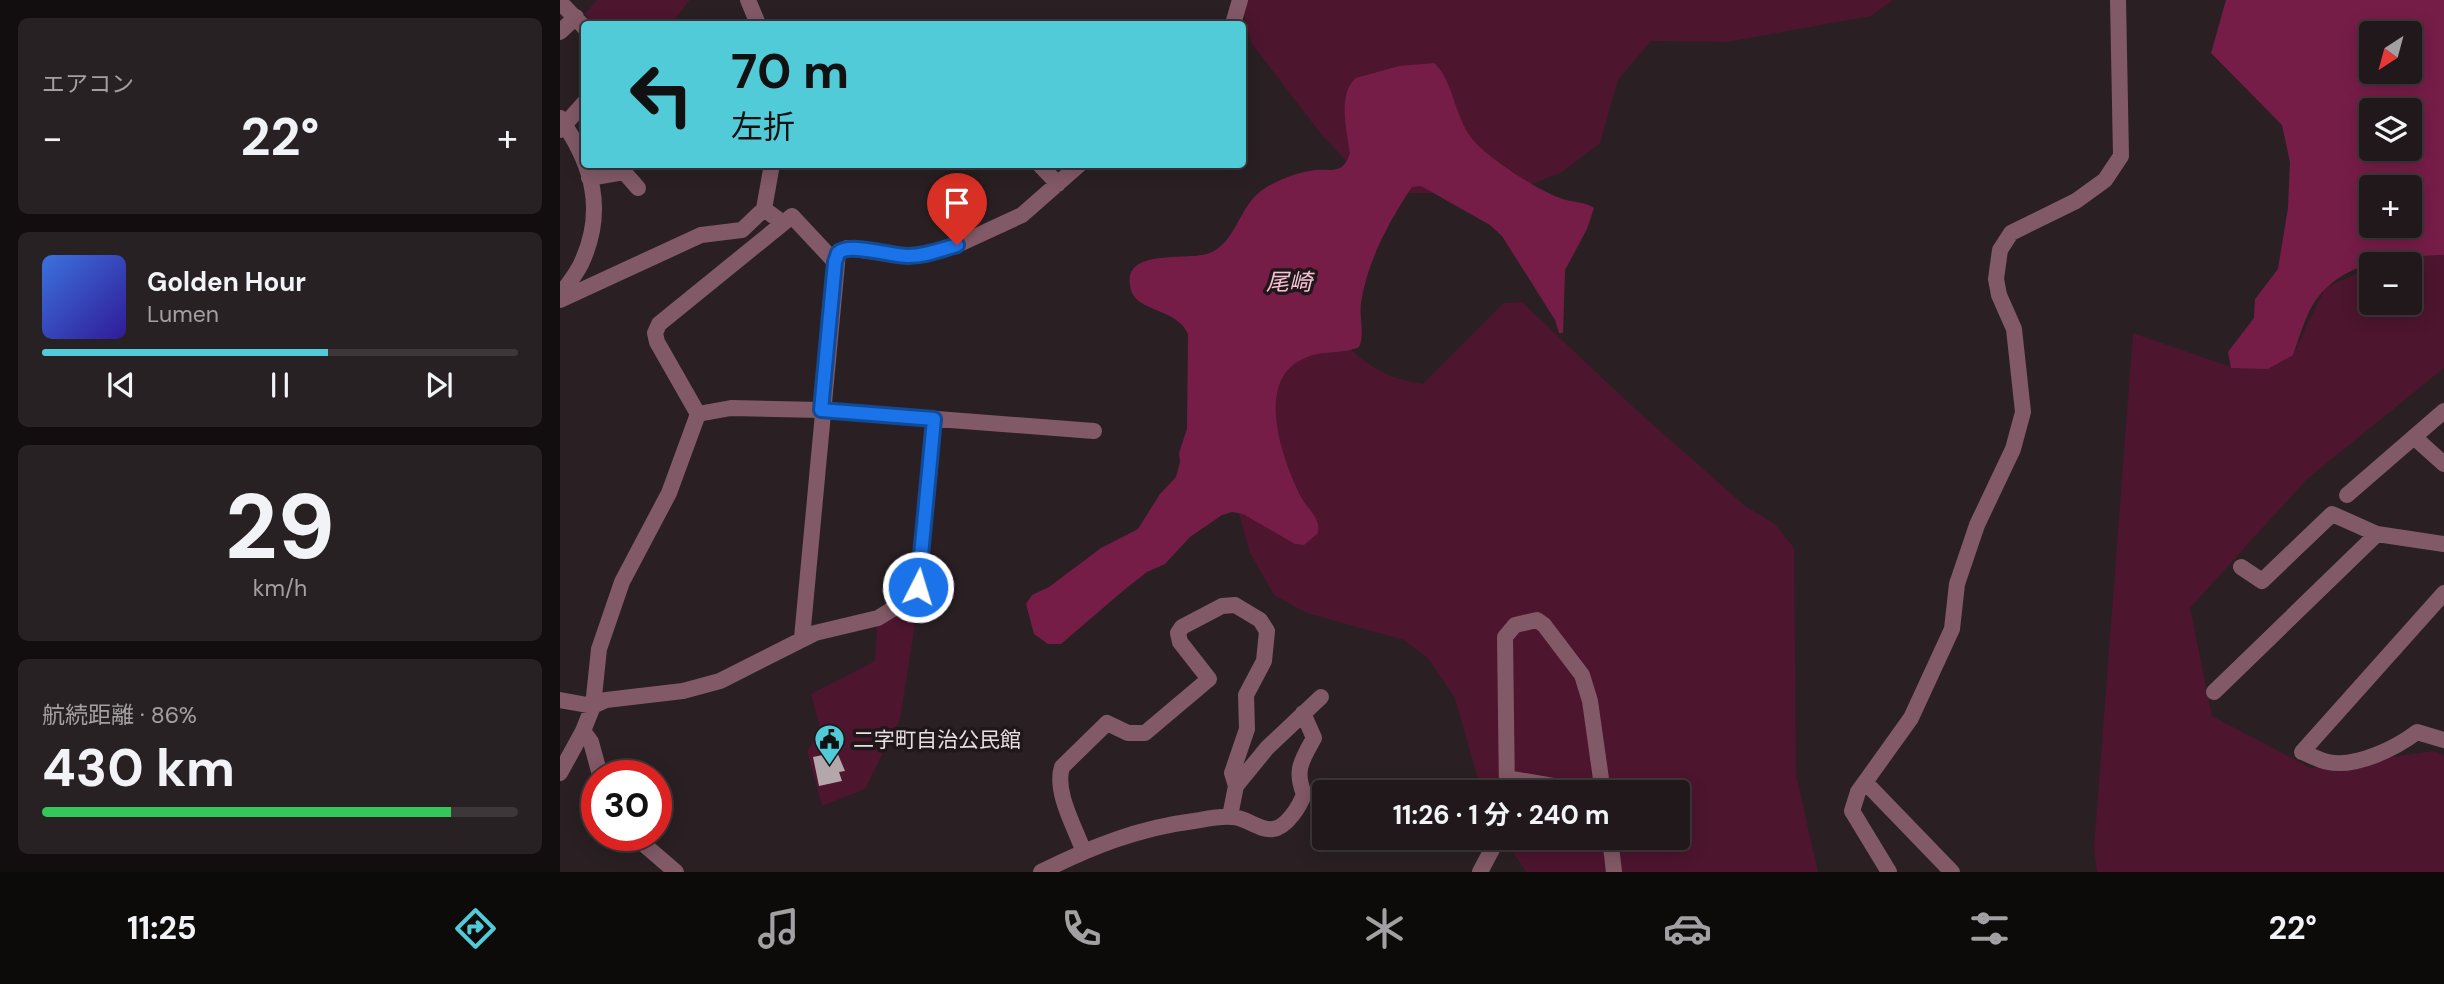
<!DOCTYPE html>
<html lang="ja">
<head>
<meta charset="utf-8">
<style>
	:root { --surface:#20181a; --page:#282123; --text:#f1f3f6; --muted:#a2a0a2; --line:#3d3739; --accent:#52cbd9 }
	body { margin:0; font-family:"DM Sans","Noto Sans JP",sans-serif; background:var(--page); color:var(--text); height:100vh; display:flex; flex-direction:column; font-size:26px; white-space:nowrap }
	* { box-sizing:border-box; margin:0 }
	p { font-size:23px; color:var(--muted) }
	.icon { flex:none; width:38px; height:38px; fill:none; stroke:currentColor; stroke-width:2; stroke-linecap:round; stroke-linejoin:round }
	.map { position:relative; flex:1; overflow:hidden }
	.side { display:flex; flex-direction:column; gap:18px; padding:18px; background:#120d0e; width:560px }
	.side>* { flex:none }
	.hud { position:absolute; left:21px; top:21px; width:665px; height:147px; border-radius:7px; box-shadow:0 4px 18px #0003,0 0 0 2px var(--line); background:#52cbd9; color:#111; overflow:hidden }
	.needle { width:46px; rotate:216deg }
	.tools { position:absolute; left:1799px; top:21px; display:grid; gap:14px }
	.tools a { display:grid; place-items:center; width:63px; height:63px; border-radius:7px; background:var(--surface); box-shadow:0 4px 18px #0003,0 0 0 2px var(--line); font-size:35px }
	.speed { position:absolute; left:21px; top:760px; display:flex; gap:14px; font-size:35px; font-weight:700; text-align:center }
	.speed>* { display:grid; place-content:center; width:91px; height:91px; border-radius:50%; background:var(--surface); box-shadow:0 4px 18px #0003,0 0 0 2px var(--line); line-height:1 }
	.speed .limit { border:10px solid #d22; background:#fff; color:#111 }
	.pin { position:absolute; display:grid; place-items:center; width:60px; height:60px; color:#fff; margin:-72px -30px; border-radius:50% 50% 50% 0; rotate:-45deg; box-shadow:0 0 7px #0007 }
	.pin .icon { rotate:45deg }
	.me { position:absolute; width:77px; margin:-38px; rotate:5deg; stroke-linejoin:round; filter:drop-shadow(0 0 5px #0008) }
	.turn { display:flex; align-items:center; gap:24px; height:147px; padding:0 35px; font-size:32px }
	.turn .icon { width:91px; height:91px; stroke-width:2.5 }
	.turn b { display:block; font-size:49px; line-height:60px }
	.big { font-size:52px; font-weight:700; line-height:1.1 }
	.side .card { flex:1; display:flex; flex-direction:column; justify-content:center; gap:10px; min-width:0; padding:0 24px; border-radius:10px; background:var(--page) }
	.side .dial { align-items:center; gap:0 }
	.dial b { font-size:91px; line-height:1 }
	.song { display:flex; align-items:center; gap:21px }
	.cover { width:84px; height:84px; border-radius:10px; background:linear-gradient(135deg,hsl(220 70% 55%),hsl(250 70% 35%)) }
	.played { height:7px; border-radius:4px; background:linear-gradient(90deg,var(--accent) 60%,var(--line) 60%) }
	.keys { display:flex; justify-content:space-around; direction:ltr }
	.heat { display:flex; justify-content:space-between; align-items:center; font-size:38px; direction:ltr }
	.charge { height:10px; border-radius:5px; background:linear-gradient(90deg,#34c759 86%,var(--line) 0) }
	.trip { position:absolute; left:752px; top:780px; width:378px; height:70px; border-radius:7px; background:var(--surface); box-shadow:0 4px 18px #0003,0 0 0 2px var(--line); font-weight:700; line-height:70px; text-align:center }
	.tabs { display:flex; height:112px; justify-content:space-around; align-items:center; background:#0d0a0a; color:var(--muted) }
	.tabs .icon { width:49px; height:49px }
	.tabs .on { color:var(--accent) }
	.tabs b { font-size:32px; color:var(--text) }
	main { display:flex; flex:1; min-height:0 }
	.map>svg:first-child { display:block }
</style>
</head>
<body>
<main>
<section class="side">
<div class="card"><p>エアコン</p>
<div class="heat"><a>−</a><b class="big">22°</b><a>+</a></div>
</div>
<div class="card">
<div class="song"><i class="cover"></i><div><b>Golden Hour</b><p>Lumen</p></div></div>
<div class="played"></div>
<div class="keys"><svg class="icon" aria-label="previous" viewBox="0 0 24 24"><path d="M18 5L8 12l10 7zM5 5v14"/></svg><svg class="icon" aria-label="pause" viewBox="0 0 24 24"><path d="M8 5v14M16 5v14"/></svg><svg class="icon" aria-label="next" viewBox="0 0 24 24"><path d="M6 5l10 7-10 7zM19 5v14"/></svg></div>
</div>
<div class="card dial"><b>29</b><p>km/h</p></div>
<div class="card"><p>航続距離 · 86%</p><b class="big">430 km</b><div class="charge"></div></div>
</section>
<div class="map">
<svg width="1884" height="872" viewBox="0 0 1884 872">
	<rect width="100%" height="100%" fill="#2a2023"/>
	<path fill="#4d152e" d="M37,0h93l-19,24h-80l-6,-10z
		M680,0h653l-22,16 -144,26 -76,-1 -33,39 -18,63 -38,29 -52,21h-115l-35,-17 -39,-42 -69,-90z
		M1884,255v113l-137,111 -117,129 22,108 99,52 124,-17 9,5v116h-347l-3,-24 39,-515 98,34 62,-12 32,-67 46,-21v36h39v-39h-33l17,-8z
		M962,302l111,105 112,99 30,18 19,24 2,227 22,97h-292l-22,-34h174v-45h-196l-27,-95 -27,-40 -24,-18 -97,-27 -33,-18 -24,-42 -18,-64 14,-160 73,-10c37,34 51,57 104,65l81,-81z
		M359,599l-19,120 -35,70 -43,17 -15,-55 14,-20 -10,-37 64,-33 2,-35z"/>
	<path fill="#761d47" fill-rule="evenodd" d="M1666,0h218v255c-51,1 -111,6 -136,59 -6,13 -10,27 -15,41l-25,14 -37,-1 -3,-16 26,-34 1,-19 23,-30 10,-61 2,-46 -8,-37 -71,-72zM1811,33h39v39h-39zM1811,110h39v39h-39zM1811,187h39v39h-39z
		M874,63c19,16 21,56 39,77 16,19 67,52 90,59 11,4 21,2 31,9l-7,21 -22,41 -2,63h-4l-4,-13 -53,-84 -12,-11 -69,-39 -9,1c-23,34 -45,75 -51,116 -2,14 4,31 -2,44 -19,9 -43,0 -66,18 -35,28 -9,98 8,132 6,12 22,22 16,37l-13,11 -9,-1 -52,-30 -11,-2 -10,3 -32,22 -25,27 -18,8 -23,18 -63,54h-13l-14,-10 -8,-30 6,-9 17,-8 52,-39 37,-19 22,-35 16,-17 4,-15 -1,-9 8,-24 1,-95c-11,-26 -51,-22 -57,-44 -12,-44 57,-28 79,-37 26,-11 29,-46 51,-62 15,-11 35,-18 54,-21 7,-1 16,1 22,-1 7,-1 11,-10 13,-16 -3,-20 -13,-60 6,-75l43,-12z"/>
	<path fill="#b4a7ab" d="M277,752l8,19 -6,1 3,9 -23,5 -6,-29z"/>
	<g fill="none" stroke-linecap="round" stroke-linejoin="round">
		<path stroke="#825967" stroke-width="16" d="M188,0l10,24
			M0,2l24,25
			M673,24l7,-24
			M0,32l16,-15
			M0,118c33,47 46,93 21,146 -6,12 -14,21 -21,32
			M0,130l24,-27
			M479,164l19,20
			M29,178l35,-6 14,16
			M204,209l8,-45
			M0,300l141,-65 41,-5 22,-21 19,14
			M138,414l33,-6 90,2 273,21
			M1854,437l30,27
			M1787,495l97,-84
			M1681,567l21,14 70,-67 45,20 67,10
			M1884,593l-142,159c8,3 17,8 26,10 28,6 68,-14 89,-30l27,8
			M242,638l36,-385 9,-5 58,8 17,-1 35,-10 65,-30 58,-51
			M1654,692l163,-158
			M0,700l33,6 13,-6 77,-9 37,-10 95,-48 63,-15 34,-21 6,-10 16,-168
			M23,731l8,11 9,33
			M0,773l23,-42 10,-25 6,-57 23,-67 47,-89 29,-79 -41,-72 -2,-9 4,-9 133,-108 43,46
			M947,778l81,14h15
			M1306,783l86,89
			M676,786l31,-38 54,-51
			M947,793l-2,-156 10,-12 22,-5 7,5 38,50 8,26 13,92
			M73,835l43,37
			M1050,838l4,34
			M523,850c-8,-23 -29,-58 -21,-83l45,-44 21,10h17l64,-54 -29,-37 -2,-9 4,-6 40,-21 13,-1 25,15 7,11 -3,30 -18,34 1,34 -15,44 4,13 -6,30
			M481,872c50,-25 97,-44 153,-51 12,-2 26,-5 38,-4 14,0 27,14 41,12 13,-1 27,-23 31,-35 -10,-24 -2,-34 10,-56l-11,-25
			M920,872l18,-34
			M1329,872l-37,-61 6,-19 53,-74 41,-89 5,-45 20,-59 36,-76 10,-37 -9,-83 -15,-34 -3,-16 4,-29 11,-17 65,-32 29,-21 16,-24 -3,-156"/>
	</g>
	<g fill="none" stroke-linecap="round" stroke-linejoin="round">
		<defs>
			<path id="route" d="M358,587l16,-168 -113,-9 14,-148 3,-9c11,-11 53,3 70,3 17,0 32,-6 49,-11"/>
		</defs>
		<use href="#route" stroke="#114b97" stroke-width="18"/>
		<use href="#route" stroke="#1a73e8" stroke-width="12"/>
	</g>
	<defs>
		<symbol id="civic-pin" viewBox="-11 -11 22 30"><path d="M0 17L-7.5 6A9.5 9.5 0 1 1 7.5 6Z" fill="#52cbd9" stroke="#20171a"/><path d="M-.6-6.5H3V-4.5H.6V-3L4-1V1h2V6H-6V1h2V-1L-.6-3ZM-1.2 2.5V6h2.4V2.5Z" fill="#111"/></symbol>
	</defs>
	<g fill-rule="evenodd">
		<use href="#civic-pin" x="252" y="722" width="35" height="47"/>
	</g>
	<g text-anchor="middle" stroke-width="7" stroke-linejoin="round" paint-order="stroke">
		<g font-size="21" fill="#e7e0e3" stroke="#20171a" text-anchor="start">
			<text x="293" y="747">二字町自治公民館</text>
		</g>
		<g font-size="23" font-style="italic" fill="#f7c3d5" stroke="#20171a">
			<text x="729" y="290">尾崎</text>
		</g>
	</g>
</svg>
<div class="tools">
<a><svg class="needle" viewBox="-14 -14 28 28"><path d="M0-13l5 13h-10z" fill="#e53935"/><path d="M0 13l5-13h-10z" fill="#a2a0a2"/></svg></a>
<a><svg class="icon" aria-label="layers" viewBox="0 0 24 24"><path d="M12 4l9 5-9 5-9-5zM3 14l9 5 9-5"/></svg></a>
<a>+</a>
<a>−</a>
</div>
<div class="speed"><div class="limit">30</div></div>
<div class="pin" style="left:397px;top:245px;background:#d93025"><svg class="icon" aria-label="arrive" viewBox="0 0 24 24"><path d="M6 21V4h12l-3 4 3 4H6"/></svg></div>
<svg class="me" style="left:358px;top:587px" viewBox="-20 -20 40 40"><circle r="17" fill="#1a73e8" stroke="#fff" stroke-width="3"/><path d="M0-11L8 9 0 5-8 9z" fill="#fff"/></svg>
<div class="trip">11:26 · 1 分 · 240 m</div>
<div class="hud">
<div class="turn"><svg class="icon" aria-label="left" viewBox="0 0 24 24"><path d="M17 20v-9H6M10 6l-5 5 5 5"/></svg><div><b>70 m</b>左折</div></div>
</div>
</div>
</main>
<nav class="tabs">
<b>11:25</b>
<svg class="icon on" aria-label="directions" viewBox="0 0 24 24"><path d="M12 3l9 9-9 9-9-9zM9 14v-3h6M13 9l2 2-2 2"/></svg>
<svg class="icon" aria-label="music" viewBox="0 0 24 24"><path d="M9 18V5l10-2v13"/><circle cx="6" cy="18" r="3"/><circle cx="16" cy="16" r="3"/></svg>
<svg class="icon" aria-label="phone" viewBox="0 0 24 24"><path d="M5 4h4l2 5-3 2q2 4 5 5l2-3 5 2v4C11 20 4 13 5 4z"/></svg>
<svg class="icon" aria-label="climate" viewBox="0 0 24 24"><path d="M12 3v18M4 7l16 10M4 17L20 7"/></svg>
<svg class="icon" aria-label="car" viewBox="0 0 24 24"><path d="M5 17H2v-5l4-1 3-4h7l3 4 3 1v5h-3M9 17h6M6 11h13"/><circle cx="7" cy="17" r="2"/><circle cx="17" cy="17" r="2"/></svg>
<svg class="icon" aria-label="filters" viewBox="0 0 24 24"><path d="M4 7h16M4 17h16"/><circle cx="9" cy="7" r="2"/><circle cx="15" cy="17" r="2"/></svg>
<b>22°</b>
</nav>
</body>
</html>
